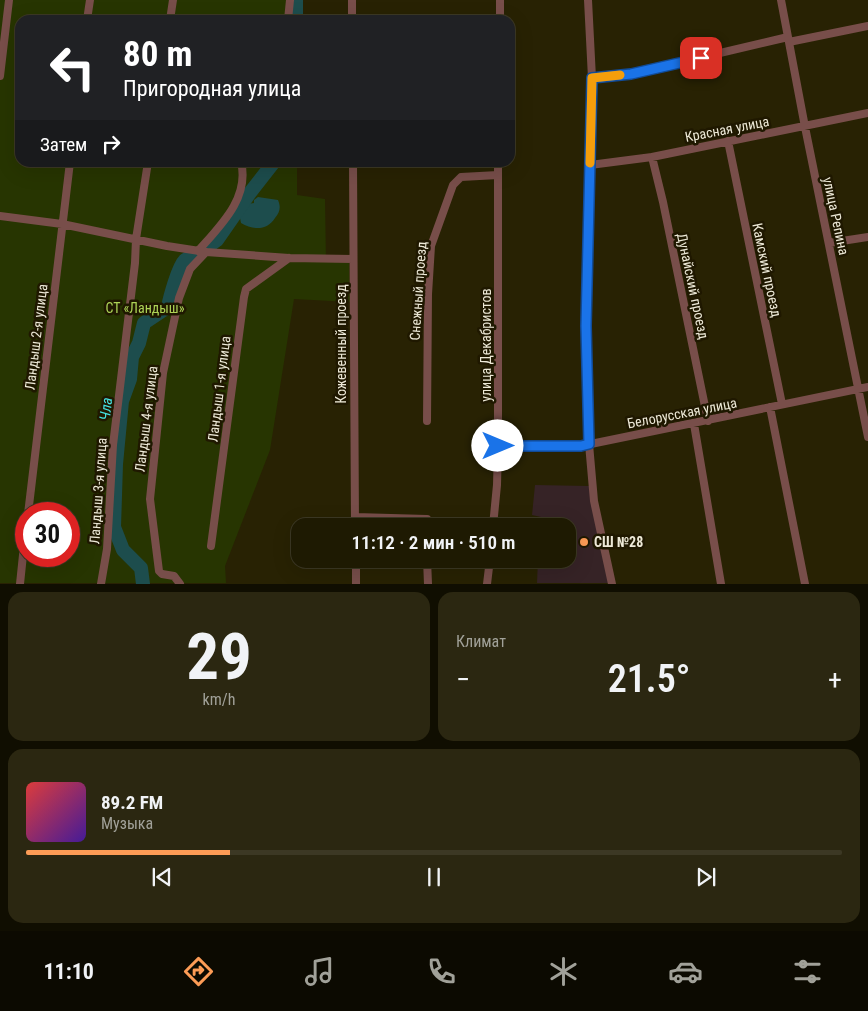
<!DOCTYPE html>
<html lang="ru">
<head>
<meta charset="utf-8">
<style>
	:root { --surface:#1e1a02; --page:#2b2711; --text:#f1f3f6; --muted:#a1a199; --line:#3c3824; --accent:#fd9c56 }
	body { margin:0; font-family:"Roboto Condensed",sans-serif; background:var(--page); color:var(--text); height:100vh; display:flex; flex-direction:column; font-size:19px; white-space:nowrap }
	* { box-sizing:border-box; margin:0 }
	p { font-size:16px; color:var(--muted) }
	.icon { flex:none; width:28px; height:28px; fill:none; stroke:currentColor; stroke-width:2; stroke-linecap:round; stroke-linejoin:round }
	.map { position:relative; height:584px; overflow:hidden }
	.details { display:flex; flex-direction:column; gap:8px; padding:8px; background:#100e01; flex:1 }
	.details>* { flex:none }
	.guide { position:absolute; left:15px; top:15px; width:500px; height:152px; border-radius:15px; box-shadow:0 5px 20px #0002,0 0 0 1px var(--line); background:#202124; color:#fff; overflow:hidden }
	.speed { position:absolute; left:15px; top:502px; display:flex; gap:10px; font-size:25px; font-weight:700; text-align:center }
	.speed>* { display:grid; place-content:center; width:65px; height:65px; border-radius:50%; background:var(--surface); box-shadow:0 5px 20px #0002,0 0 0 1px var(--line); line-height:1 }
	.speed .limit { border:8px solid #d22; background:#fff; color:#111 }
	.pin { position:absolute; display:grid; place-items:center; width:42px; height:42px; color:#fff; margin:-21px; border-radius:10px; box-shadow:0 2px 8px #0006 }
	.me { position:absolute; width:55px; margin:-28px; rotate:90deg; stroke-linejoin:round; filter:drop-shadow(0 0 4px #0008) }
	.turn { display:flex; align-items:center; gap:18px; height:105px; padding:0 25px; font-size:22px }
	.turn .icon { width:65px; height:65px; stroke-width:2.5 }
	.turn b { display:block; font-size:35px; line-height:42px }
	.then { display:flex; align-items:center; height:48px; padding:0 25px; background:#0003; gap:10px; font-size:19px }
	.big { font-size:38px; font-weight:600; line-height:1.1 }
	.details .tile { flex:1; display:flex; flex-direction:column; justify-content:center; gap:8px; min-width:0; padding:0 18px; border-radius:15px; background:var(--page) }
	.details .dial { align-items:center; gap:0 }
	.dial b { font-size:65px; line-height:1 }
	.song { display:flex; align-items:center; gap:15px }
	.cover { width:60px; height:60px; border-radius:8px; background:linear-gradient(135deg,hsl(0 70% 55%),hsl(260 70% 35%)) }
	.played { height:5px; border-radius:2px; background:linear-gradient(90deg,var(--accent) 25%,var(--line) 25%) }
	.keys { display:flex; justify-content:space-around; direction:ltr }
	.heat { display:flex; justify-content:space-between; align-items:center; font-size:28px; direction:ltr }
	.details .tiles { flex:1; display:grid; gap:8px; grid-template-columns:1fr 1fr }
	.tile:last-child { grid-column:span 2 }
	.trip { position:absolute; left:291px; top:518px; width:285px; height:50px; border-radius:15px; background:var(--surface); box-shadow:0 5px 20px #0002,0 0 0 1px var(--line); font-weight:600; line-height:50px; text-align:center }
	.dock { display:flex; height:80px; justify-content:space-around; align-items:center; background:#0c0a01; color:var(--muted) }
	.dock .icon { width:35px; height:35px }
	.dock .active { color:var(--accent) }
	.dock b { font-size:22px; color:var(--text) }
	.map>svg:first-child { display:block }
</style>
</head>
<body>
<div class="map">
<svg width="868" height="584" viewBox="0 0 868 584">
	<rect width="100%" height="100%" fill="#282203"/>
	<path fill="#362326" d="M535,485l54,1 20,97h-72l1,-24h30v-33h-28l1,-9 -9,-2z"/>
	<path fill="#273501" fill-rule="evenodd" d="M0,0h291v20h-271v142l277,1v32l28,4 1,62 23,-1 1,42 -56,-3 -24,151 -45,116 1,17h-226zM26,514h43v42h-43z"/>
	<path fill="#1d4d4d" d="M258,197l20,3c3,7 2,12 -3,18 -8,13 -22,12 -34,5l-1,-5 8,-14 6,-1v-3z"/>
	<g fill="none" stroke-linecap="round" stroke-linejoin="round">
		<path stroke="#1d4d4d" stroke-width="14" d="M296,20v-20
			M207,247l10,-7 32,-46 25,-32
			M143,584l-2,-16 -18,-18 -9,-23 2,-63 6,-63 8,-22 2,-22 7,-14 5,-20 24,-16c2,-10 10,-40 17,-47 3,-2 8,-4 11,-6"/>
		<path stroke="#784e4a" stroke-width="8" d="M588,0l4,78 -6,248 3,118 5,57 18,83
			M781,0l24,127 63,310
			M87,20l3,-20
			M170,20l3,-20
			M288,20l2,-20
			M352,20v-20
			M500,20v-20
			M789,42l79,-16
			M0,76l9,-76
			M592,78l39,-4 157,-37
			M728,141l54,263
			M652,157l11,45 45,219
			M353,162l2,364
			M590,165l62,-8 216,-44
			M0,216l62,8 105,22 39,6 83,6 64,1
			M829,243l39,-6
			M198,251c22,-25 52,-53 43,-89
			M770,407l35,177
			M427,421l1,-127 3,-48 22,-61 8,-8 37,-2
			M694,424l27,160
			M498,446h83l287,-59
			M28,514l42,-352
			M355,517l72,2v7
			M493,526l4,-41 1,-39v-284
			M211,546l33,-249 2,-8 43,-31
			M356,559v25
			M427,559l1,25
			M20,584l6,-58
			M101,584l6,-35 6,-104 22,-182 1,-24 12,-77
			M180,584l-6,-8 -12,-2 -3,-3 -9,-72 13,-126 16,-75 11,-29 16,-17
			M487,584l3,-25"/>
	</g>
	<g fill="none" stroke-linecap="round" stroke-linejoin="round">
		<defs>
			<path id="route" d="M498,446h83l8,-2 -3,-118 6,-248 39,-4 70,-16"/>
		</defs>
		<use href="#route" stroke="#114b97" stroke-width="12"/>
		<use href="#route" stroke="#1a73e8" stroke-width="9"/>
		<path stroke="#f59e0b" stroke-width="9" d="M590,163l2,-85 28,-3"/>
	</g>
	<circle fill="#fd9c56" stroke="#1f1800" stroke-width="2" cx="584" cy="542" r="5"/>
	<g text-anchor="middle" stroke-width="5" stroke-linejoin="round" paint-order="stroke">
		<g font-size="14" fill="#ede9d7" stroke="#1f1800">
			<text transform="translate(727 129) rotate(-11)" y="5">Красная улица</text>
			<text transform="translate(836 216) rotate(78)" y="5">улица Репина</text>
			<text transform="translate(767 270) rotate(78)" y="5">Камский проезд</text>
			<text transform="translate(693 286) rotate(78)" y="5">Дунайский проезд</text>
			<text transform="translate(418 291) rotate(-86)" y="5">Снежный проезд</text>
			<text transform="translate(36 337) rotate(-83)" y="5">Ландыш 2-я улица</text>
			<text transform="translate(341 344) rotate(-90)" y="5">Кожевенный проезд</text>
			<text transform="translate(486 345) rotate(-90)" y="5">улица Декабристов</text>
			<text transform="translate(219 389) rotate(-83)" y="5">Ландыш 1-я улица</text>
			<text transform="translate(682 413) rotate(-11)" y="5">Белорусская улица</text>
			<text transform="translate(146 419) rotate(-83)" y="5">Ландыш 4-я улица</text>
			<text transform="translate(98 491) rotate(-86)" y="5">Ландыш 3-я улица</text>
		</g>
		<g font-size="14" fill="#add356" stroke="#1f1800">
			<text x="145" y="313">СТ «Ландыш»</text>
		</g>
		<g font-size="14" font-weight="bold" fill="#ede9d7" stroke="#1f1800" text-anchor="start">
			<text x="594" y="547">СШ №28</text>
		</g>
		<g font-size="15" font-style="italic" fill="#45e3e3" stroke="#1f1800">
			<text transform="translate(106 409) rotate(-84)" y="5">Чла</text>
		</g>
	</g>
</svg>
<div class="speed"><div class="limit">30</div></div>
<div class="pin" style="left:701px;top:58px;background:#d93025"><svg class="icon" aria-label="arrive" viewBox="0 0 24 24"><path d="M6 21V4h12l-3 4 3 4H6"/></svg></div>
<svg class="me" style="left:498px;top:446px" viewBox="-20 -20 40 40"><circle r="19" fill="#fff"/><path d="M0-13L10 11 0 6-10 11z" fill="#1a73e8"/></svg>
<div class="trip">11:12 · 2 мин · 510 m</div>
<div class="guide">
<div class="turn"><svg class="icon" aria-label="left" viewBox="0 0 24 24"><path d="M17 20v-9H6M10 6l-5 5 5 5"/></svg><div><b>80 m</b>Пригородная улица</div></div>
<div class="then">Затем<svg class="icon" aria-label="right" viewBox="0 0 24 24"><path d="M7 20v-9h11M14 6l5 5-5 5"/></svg></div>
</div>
</div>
<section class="details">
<div class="tiles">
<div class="tile dial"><b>29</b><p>km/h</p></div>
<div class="tile"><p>Климат</p>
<div class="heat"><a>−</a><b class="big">21.5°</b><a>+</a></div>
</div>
<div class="tile">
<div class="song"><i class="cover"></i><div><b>89.2 FM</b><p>Музыка</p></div></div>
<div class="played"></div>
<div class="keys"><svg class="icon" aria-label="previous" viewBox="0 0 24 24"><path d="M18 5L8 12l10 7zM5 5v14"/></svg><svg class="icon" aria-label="pause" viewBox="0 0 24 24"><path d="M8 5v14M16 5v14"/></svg><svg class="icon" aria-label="next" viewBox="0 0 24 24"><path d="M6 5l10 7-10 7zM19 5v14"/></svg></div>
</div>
</div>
</section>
<nav class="dock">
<b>11:10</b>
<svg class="icon active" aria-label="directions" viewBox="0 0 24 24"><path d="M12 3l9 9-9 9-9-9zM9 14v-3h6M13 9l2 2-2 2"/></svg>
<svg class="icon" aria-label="music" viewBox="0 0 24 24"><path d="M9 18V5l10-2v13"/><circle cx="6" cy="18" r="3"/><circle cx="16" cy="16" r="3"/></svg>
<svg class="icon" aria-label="phone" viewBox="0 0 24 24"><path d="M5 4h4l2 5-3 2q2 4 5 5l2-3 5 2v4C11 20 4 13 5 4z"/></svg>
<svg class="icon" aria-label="climate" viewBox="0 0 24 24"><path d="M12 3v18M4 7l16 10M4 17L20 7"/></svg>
<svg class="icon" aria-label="car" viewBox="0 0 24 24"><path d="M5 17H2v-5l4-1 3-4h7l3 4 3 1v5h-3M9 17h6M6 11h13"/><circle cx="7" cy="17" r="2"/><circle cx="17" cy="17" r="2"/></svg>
<svg class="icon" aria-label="filters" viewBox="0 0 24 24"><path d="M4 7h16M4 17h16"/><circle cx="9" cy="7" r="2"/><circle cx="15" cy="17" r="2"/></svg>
</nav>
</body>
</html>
